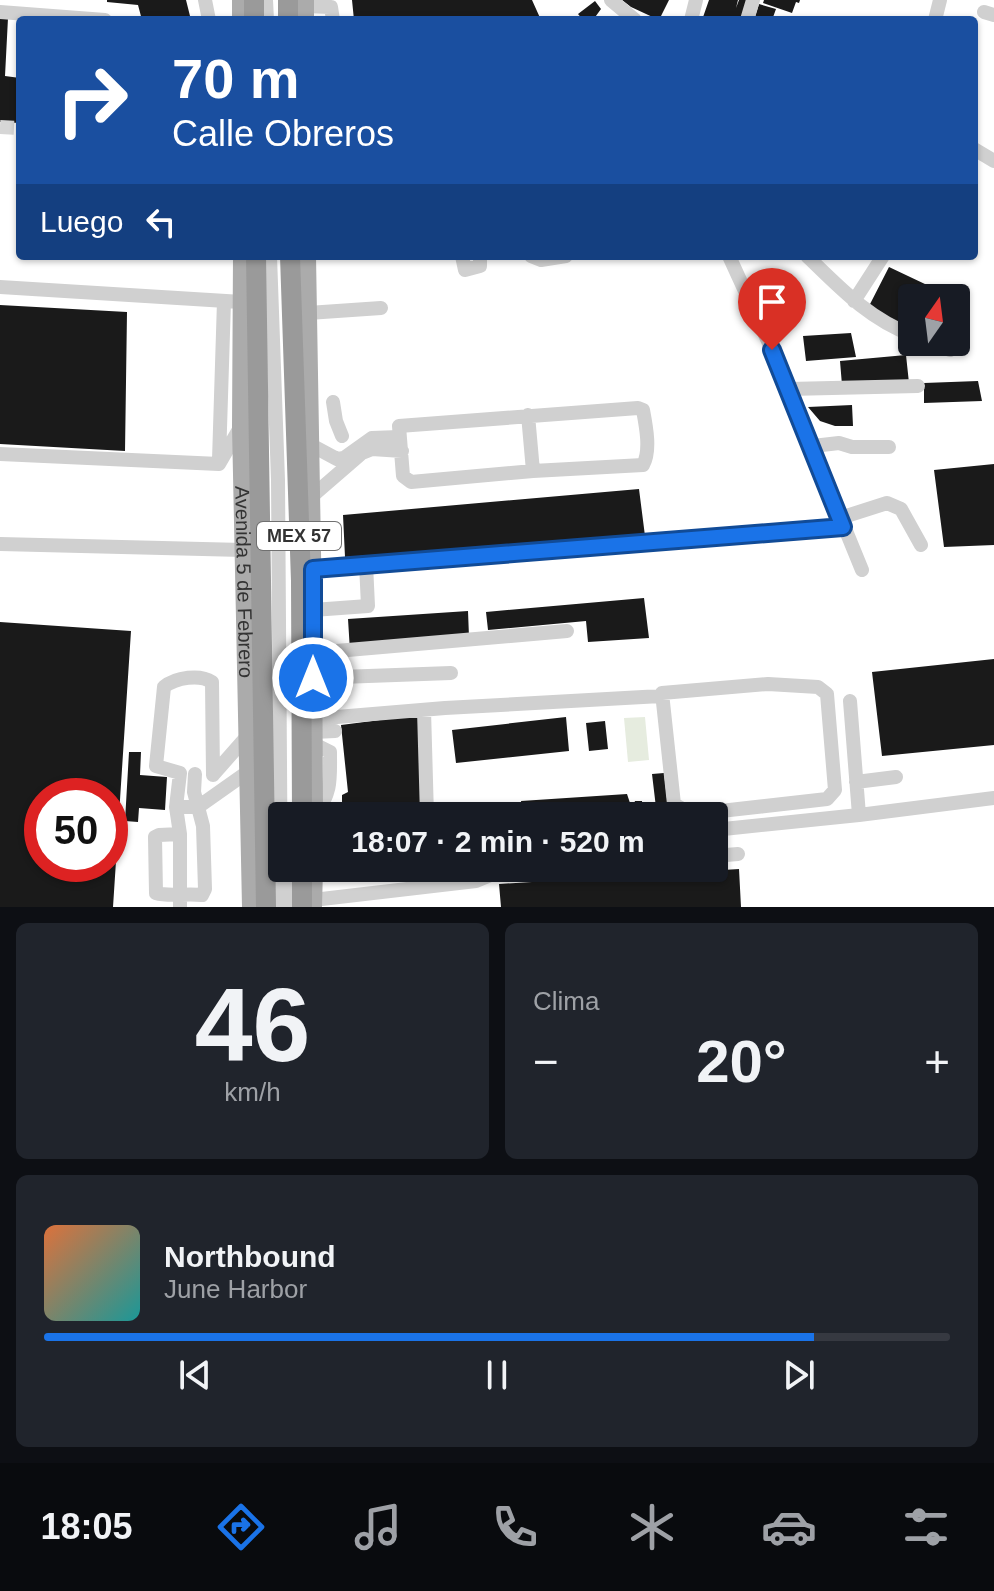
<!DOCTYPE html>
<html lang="es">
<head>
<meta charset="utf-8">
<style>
	:root { --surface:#171b24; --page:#20242c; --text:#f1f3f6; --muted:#9ea1a6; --line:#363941; --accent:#1a73e8 }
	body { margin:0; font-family:Arial,sans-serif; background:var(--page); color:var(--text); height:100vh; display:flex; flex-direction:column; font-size:30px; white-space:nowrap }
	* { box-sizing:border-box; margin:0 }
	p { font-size:26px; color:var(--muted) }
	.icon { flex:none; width:44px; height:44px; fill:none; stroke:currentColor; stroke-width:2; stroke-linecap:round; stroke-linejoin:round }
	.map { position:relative; height:907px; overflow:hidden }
	.details { display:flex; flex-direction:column; gap:16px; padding:16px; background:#0d0f14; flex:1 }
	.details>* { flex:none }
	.top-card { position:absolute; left:16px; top:16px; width:962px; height:244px; border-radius:8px; box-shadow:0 2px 6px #0004; background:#1a4fa0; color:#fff; overflow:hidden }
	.needle { width:52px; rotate:14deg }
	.controls { position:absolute; left:898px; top:284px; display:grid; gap:16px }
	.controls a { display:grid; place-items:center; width:72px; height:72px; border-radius:8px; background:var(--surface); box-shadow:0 2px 6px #0004; font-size:40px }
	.speed { position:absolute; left:24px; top:778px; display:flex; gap:16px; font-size:40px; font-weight:700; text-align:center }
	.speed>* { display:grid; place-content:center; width:104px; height:104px; border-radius:50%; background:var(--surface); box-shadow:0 2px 6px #0004; line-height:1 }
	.speed .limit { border:12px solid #d22; background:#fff; color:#111 }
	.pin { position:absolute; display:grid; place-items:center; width:68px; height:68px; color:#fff; margin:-82px -34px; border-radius:50% 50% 50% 0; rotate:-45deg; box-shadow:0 0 8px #0007 }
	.pin .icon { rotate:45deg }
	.me { position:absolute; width:88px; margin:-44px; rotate:0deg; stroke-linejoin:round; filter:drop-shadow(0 0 6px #0008) }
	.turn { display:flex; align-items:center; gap:28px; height:168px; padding:0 24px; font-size:36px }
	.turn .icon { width:104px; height:104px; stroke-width:2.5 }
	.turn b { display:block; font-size:56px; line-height:68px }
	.then { display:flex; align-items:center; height:76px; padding:0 24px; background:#0003; gap:16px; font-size:30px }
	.big { font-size:60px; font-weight:800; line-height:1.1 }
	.details .widget { flex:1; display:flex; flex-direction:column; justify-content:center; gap:12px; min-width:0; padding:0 28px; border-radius:12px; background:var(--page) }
	.details .dial { align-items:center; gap:0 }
	.dial b { font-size:104px; line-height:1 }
	.song { display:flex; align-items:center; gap:24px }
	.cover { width:96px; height:96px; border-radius:12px; background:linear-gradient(135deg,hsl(20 70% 55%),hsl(180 70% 35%)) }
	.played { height:8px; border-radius:4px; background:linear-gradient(90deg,var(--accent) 85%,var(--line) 85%) }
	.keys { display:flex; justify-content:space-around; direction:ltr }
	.heat { display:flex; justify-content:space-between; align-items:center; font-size:44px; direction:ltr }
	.details .tiles { flex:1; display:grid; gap:16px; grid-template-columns:1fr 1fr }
	.widget:last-child { grid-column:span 2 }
	.trip { position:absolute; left:268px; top:802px; width:460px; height:80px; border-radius:8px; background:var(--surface); box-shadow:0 2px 6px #0004; font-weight:800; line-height:80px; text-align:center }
	.menu { display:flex; height:128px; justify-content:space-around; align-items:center; background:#090b0e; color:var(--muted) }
	.menu .icon { width:56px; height:56px }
	.menu .current { color:var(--accent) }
	.menu b { font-size:36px; color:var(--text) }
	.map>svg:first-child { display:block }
</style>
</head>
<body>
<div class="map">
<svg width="994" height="907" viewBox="0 0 994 907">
	<rect width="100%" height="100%" fill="#fff"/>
	<path fill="#e6ecdf" d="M645,717l4,43 -21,2 -4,-44z"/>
	<path fill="#1a1a1a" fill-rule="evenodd" d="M107,0h79l5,20h-49l-4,-15 -31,-3z
		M352,0h180l9,20h-187z
		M622,0h47l-10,20 -28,-13z
		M709,0h29l-2,8 3,-8h10l-6,20h-41z
		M764,0h36l-1,3 -3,-1 -4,11 -29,-10z
		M595,1l6,8 -8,11h-10l-5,-6z
		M759,4l17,5 -4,11h-18z
		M0,18h8l-3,58 15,2v45l-20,-1z
		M889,267l57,27 -1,4h-33v31l-44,-21z
		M0,305l127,7 -2,139 -125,-7z
		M851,333l5,24 -50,4 -3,-25z
		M906,355l3,28 -67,2 -2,-24z
		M978,381l4,20 -58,2v-20z
		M852,405l1,21h-18l-15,-5 -12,-14z
		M994,464v81l-50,2 -10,-77z
		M639,489l6,47 -300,21 -2,-42z
		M644,598l5,40 -61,4 -2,-21 -98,9 -2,-18z
		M468,611l1,26 -119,14 -2,-32z
		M0,622l131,9 -18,276h-113zM42,796h68v68h-68z
		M994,659v86l-112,11 -10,-84z
		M419,715l4,101 -81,-1v-20l6,-3 -7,-67z
		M566,717l3,34 -113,12 -4,-33z
		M605,721l3,28 -19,2 -3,-28z
		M129,752h12l-1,23 27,2 -2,33 -26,-2 -1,14 -13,-1z
		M664,773l5,43h-12l-5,-42z
		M627,794l5,15 3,-8h7l1,15h-120l-2,-15z
		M508,804l5,12h-37l20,-10 2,4z
		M739,869l2,38h-240l-2,-23z"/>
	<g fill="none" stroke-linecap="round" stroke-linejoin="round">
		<path stroke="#d6d6d6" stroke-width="14" stroke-dasharray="14 7" stroke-linecap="butt" d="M0,127l20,1"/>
		<path stroke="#d0d0d0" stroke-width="14" d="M205,0l4,20
			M266,0l1,20
			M611,0l24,20
			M305,6l26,1 2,13
			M0,12l105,8
			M984,12l10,3
			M691,20l5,-20
			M747,20l6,-20
			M935,20l5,-20
			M974,149l20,12
			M270,256l8,224 3,427
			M462,256l3,14 15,-4v-10
			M531,256l10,4 25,-4
			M729,256l43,94 90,220
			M807,256c33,32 62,63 105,79
			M0,287l242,15
			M854,301l29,-45
			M308,313l73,-5
			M929,342l21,8
			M789,389l129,-3
			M333,402l3,19 6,15
			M638,408l5,2c3,16 8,41 0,55l-110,6 -122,11 -8,-6 -4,-50z
			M528,415l5,56
			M309,444l28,15 7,-1 28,-20 27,-1
			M813,446l26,-3 13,4h37
			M0,454l219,10 22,-38
			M219,460l5,-159
			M310,498l52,-45 10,-4 30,2
			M840,518l47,-15 14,6 20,36
			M0,544l243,6
			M313,569l530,-42
			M313,610l55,-4 -2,-42
			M313,653l254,-22
			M313,678l138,-5
			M768,684l50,3 9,7 8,96 -8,9 -124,14h-14l-15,-9 -12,-111z
			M424,710l3,106
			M313,719l132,-11 216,-12 1,-3
			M314,732l21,-1
			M314,744l16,8c0,29 2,39 -15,64
			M213,775l-1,-93c-12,-8 -36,-5 -48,5l-8,79 24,7 -4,34h22l51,-36
			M213,775l36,-41
			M856,782l40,-5
			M176,807l4,27v73
			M859,815l135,-17
			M714,830l145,-15 -9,-114
			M180,834l-21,1 -4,2 1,56c12,4 31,0 46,2l3,-6 -2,-63 -9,-34 1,-18
			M714,856l24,-2
			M291,879v28
			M313,900l163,-19 24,-10 44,-3"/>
		<g stroke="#ababab" stroke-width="18">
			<path d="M241,0v20"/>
			<path d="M305,0v20"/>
			<path id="s1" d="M242,256l-1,170 10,481"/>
			<path d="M307,256l6,354 1,206"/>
			<path d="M313,907l1,-39"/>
		</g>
		<path stroke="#9a9a9a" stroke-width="20" d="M254,0v20
			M288,0v20
			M256,256l10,651
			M290,256l11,325 1,235
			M302,907v-39"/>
	</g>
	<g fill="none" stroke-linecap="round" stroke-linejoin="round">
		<defs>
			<path id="route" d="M313,678v-109l530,-42 -71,-177"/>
		</defs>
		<use href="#route" stroke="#114b97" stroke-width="20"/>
		<use href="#route" stroke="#1a73e8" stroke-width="14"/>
	</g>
	<g text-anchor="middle" stroke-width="8" stroke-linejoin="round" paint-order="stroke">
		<rect fill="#fff" stroke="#707070" stroke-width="2" x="257" y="522" width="84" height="28" rx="6"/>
		<g font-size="18" font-weight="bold" fill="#333">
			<text x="299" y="542">MEX 57</text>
		</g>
		<g font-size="20" fill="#333" stroke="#fff">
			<text dy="7" stroke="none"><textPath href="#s1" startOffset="326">Avenida 5 de Febrero</textPath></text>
		</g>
	</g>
</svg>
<div class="controls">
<a><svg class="needle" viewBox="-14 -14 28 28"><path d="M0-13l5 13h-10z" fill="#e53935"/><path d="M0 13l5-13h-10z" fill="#9ea1a6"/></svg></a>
</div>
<div class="speed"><div class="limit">50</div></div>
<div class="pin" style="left:772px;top:350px;background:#d93025"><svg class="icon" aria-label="arrive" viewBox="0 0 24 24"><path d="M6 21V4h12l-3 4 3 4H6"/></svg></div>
<svg class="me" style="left:313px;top:678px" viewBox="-20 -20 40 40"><circle r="17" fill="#1a73e8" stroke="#fff" stroke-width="3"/><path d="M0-11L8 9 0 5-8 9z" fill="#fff"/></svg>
<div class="trip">18:07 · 2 min · 520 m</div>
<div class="top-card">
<div class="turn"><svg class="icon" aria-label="right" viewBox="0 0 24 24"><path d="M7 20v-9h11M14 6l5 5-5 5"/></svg><div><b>70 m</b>Calle Obreros</div></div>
<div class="then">Luego<svg class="icon" aria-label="left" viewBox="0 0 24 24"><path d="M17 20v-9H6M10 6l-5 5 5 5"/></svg></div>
</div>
</div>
<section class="details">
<div class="tiles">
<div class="widget dial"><b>46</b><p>km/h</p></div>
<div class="widget"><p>Clima</p>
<div class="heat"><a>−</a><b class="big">20°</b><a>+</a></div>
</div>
<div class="widget">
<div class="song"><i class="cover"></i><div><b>Northbound</b><p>June Harbor</p></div></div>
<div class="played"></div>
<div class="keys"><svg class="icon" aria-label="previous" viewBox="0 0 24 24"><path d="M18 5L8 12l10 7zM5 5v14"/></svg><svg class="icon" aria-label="pause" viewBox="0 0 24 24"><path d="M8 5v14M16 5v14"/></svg><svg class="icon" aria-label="next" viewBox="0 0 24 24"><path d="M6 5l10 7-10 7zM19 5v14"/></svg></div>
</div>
</div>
</section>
<nav class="menu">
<b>18:05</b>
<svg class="icon current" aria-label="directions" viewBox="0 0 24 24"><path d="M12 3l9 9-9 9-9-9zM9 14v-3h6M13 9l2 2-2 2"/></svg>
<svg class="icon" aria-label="music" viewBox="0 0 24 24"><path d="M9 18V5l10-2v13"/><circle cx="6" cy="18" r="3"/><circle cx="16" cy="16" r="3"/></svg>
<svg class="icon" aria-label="phone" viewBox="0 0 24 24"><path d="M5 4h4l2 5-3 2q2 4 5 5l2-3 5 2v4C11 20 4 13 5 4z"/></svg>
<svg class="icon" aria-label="climate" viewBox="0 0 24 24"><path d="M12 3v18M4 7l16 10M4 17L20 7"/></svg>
<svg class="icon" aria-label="car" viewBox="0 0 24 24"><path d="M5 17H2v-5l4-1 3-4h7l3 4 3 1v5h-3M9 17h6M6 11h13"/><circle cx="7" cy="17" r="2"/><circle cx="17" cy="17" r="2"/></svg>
<svg class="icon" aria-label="filters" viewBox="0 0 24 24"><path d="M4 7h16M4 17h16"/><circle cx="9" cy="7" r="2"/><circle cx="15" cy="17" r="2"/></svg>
</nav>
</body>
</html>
